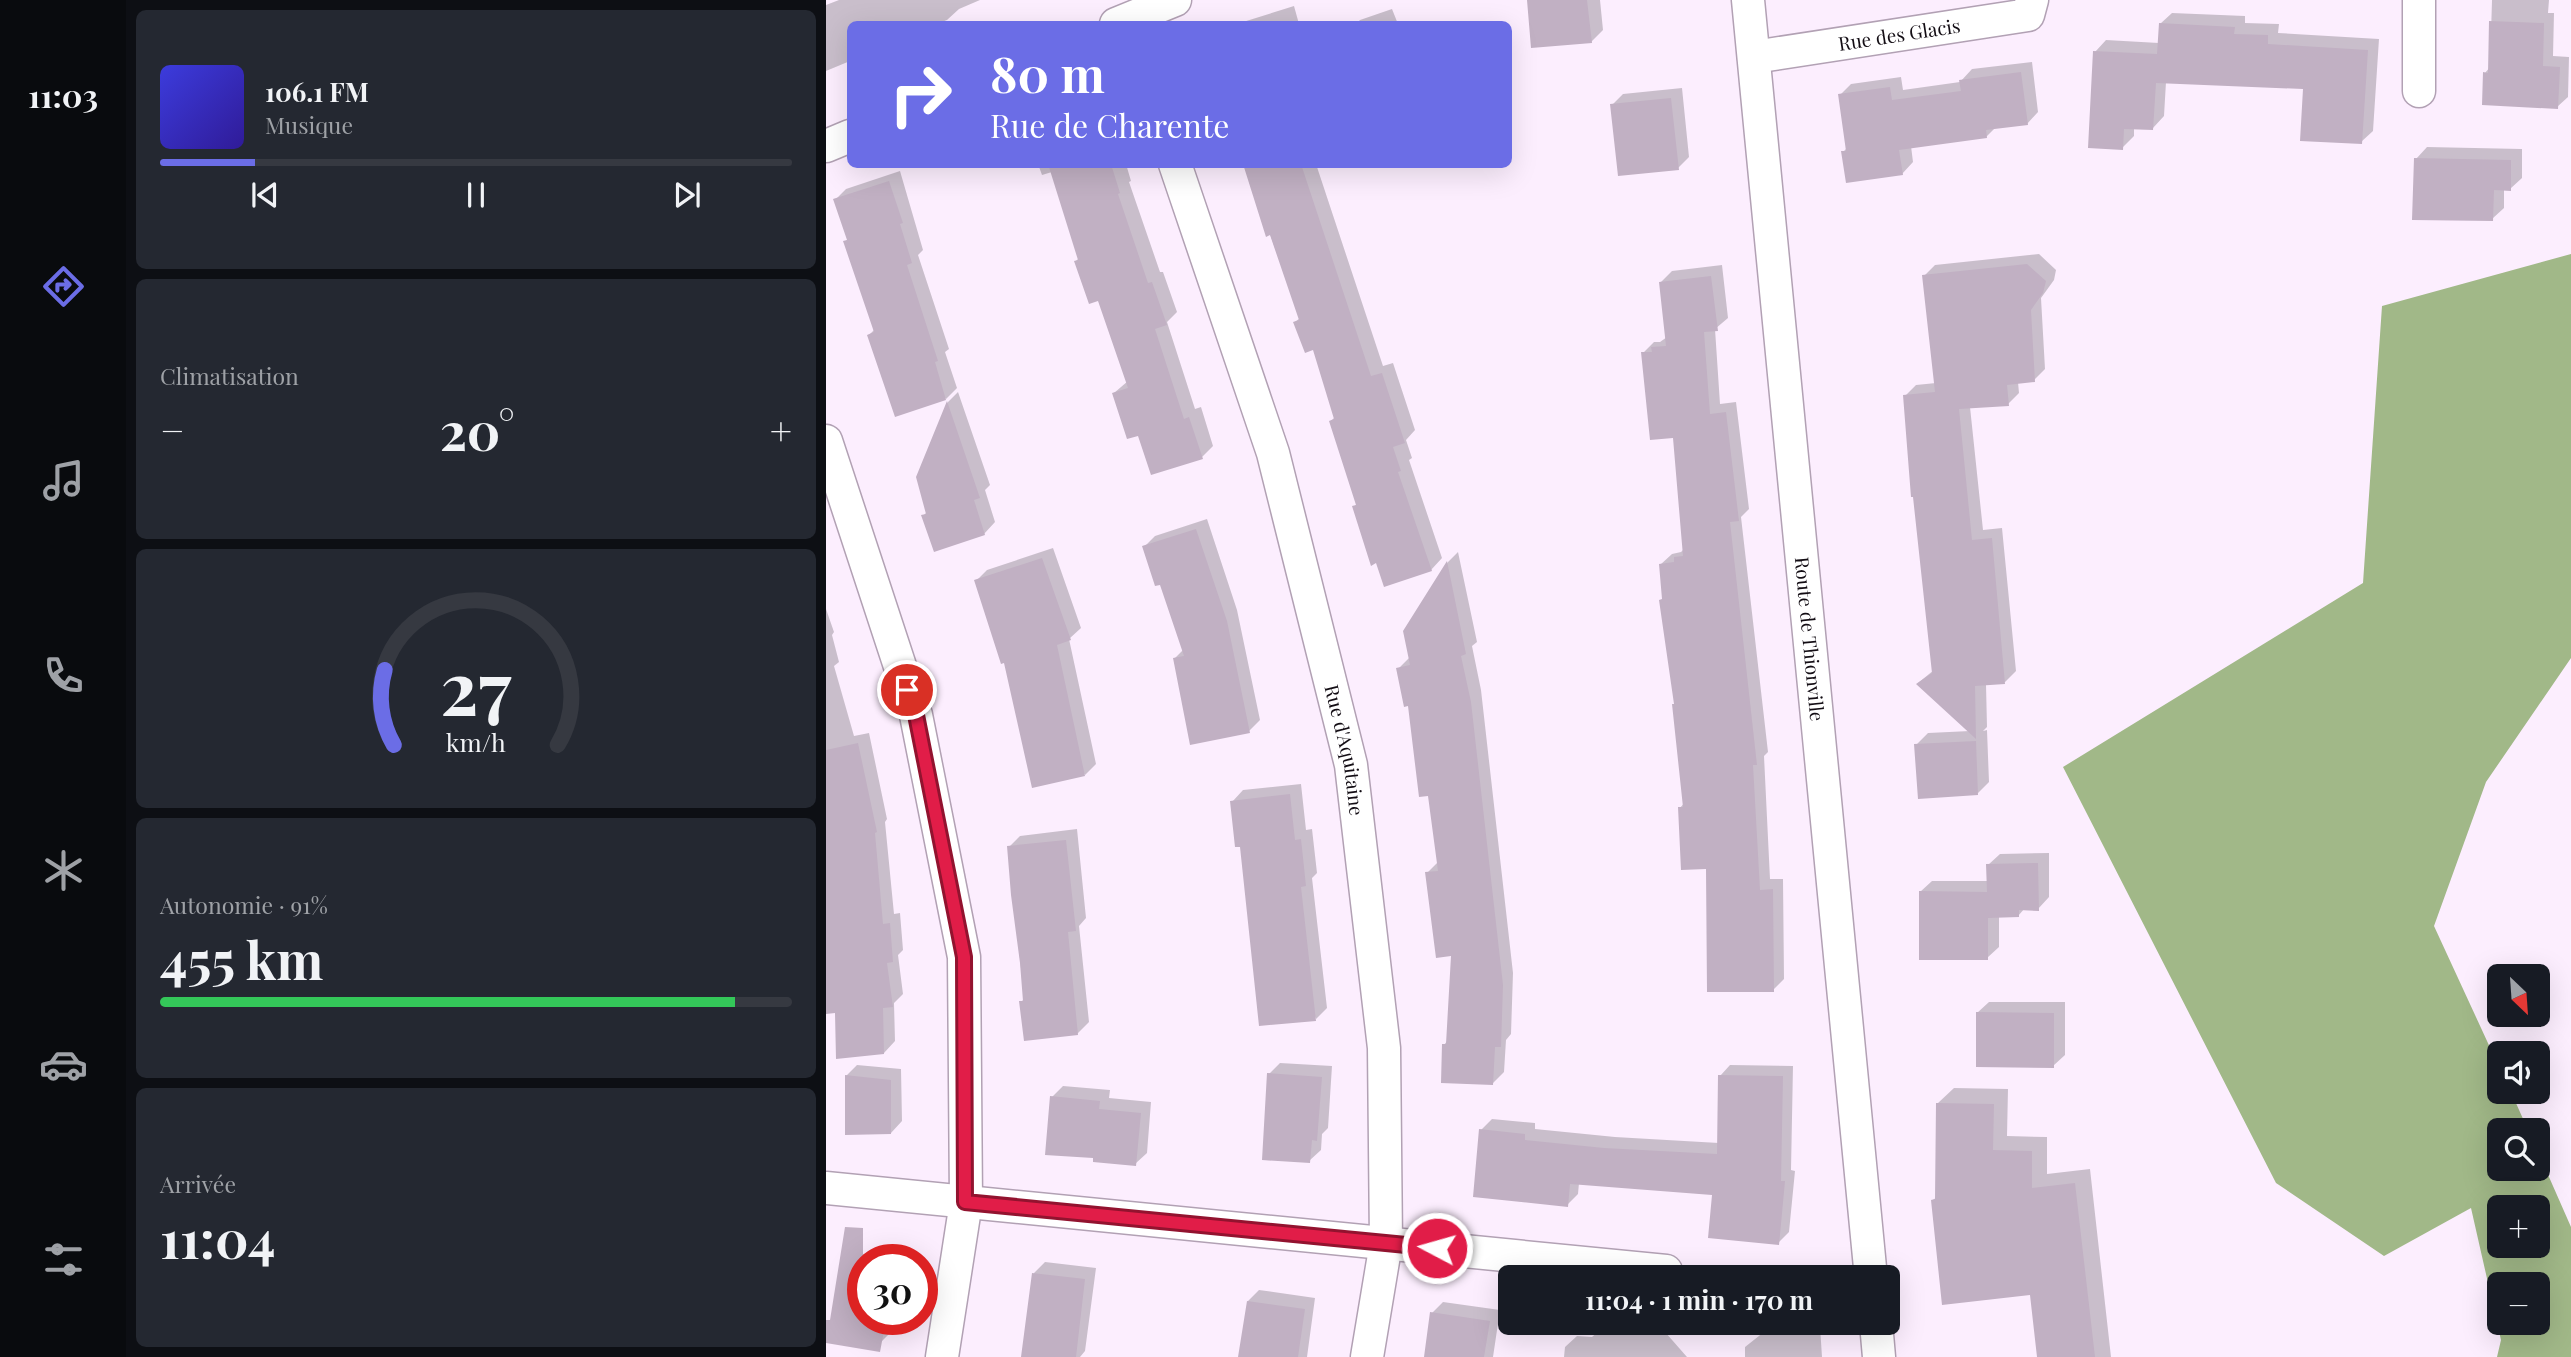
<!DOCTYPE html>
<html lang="fr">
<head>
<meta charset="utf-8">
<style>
	:root { --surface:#171b24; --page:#242831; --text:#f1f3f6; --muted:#9ea1a6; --line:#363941; --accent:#6b6de6 }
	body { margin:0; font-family:"Playfair Display",serif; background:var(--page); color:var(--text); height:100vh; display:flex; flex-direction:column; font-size:26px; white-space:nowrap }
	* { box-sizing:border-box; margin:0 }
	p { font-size:23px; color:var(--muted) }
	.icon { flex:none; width:38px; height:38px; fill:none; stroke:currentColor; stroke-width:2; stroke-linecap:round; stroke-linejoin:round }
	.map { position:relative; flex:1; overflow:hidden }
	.panel { display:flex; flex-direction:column; gap:10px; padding:10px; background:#0d0f14; width:700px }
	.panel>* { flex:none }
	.banner { position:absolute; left:21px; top:21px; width:665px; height:147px; border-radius:10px; box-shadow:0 7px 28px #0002; background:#6b6de6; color:#fff; overflow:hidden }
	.needle { width:46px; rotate:155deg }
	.buttons { position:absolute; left:1661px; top:964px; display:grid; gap:14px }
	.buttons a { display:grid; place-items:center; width:63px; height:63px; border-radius:10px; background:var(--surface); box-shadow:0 7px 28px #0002; font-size:35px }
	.speed { position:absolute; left:21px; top:1244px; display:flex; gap:14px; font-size:35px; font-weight:700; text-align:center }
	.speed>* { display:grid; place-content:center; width:91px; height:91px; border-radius:50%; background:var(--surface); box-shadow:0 7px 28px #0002; line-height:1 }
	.speed .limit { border:10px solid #d22; background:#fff; color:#111 }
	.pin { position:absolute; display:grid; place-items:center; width:60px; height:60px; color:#fff; margin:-30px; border:4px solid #fff; border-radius:50%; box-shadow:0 2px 7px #0007 }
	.me { position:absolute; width:77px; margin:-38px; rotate:276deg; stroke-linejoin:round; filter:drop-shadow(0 0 5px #0008) }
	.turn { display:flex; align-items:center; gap:24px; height:147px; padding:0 28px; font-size:32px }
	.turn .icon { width:91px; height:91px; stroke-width:2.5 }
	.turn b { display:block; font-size:49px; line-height:60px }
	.big { font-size:52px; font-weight:700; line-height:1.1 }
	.panel .widget { flex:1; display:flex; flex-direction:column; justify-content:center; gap:10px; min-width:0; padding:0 24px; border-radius:10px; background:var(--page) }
	.panel .dial { align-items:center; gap:0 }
	.dial svg { height:182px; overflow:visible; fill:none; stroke:var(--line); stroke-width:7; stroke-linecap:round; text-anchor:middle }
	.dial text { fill:var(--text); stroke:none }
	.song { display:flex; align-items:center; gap:21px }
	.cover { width:84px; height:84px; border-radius:10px; background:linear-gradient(135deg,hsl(240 70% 55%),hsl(250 70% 35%)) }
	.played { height:7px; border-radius:4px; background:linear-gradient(90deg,var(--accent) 15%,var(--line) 15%) }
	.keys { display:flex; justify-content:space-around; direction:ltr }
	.heat { display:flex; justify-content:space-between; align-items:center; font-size:38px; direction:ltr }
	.charge { height:10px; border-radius:5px; background:linear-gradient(90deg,#34c759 91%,var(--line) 0) }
	.trip { position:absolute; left:672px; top:1265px; width:402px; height:70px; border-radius:10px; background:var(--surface); box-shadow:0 7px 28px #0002; font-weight:700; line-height:70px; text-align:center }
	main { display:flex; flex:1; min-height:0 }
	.dock { display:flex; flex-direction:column; width:126px; justify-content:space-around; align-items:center; background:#090b0e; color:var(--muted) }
	.dock .icon { width:49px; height:49px }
	.dock .selected { color:var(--accent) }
	.dock b { font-size:32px; color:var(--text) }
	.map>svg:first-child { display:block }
</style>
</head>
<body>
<main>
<nav class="dock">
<b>11:03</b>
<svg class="icon selected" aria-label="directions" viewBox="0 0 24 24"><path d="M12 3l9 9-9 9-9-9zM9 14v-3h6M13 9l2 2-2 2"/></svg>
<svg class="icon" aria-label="music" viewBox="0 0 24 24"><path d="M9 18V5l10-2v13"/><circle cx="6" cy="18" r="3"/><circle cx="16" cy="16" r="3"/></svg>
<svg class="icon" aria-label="phone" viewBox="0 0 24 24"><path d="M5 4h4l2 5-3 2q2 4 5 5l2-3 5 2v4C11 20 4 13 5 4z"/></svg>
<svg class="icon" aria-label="climate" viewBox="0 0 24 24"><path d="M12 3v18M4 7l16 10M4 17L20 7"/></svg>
<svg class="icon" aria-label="car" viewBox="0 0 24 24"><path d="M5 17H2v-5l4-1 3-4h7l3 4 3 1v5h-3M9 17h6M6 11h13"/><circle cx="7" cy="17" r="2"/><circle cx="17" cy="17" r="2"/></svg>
<svg class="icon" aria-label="filters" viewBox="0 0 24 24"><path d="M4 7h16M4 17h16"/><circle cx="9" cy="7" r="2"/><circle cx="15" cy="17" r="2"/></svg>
</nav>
<section class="panel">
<div class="widget">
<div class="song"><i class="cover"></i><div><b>106.1 FM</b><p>Musique</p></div></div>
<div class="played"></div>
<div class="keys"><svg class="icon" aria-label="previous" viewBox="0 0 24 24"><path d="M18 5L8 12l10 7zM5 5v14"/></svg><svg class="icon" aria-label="pause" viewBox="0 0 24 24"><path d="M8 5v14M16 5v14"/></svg><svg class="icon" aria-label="next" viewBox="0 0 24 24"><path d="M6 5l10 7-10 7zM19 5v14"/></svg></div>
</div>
<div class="widget"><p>Climatisation</p>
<div class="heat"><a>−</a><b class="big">20°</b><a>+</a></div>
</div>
<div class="widget dial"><svg viewBox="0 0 100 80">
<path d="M14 69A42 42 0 1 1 86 69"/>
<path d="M14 69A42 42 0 0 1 10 36" stroke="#6b6de6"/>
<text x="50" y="56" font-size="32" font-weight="700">27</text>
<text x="50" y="72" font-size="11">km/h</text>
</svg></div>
<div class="widget"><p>Autonomie · 91%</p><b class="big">455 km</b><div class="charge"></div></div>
<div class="widget"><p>Arrivée</p><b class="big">11:04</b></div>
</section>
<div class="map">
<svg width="1745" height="1357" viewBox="0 0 1745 1357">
	<rect width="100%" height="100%" fill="#fceefe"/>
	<path fill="#a1b888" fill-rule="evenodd" d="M1745,254v404l-85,124 -52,144 65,141v25h12l17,38h-29v39h39v-17l33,75v130h-74l4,-17 -30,-132 -87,48 -108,-73 -213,-416 300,-184 19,-277zM1673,1208h39v38h-39zM1673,1284h39v39h-39z"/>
	<path fill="#0003" d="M13,0h141l-21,9 -12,11 -10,4h-87v37l-24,10v-66z
		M703,0h71l3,30 -12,12z
		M1666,0h57l-1,13h6l-1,43 16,1 -1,40 -11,10 -72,-34 5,-6z
		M468,6l5,18h-59l3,-2z
		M566,9l6,15h-42l4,-4z
		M1346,13l73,3v7l34,1 -1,9 101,6 -6,92 -12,11 -56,-55 -139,-5 -2,34 -11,12 -19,-1v9l-12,12 -27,-96 11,-12 53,3 1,-19z
		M1206,62l6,50 -11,12 -32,4 -9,9 -75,9 2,16 -11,12 -59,-22 4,-4 -7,-53 11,-11 50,-7 2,13 57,-8 12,-13z
		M856,88l7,69 -11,11 -66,-63 11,-11z
		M1601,147l95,2v29l-12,11h-6v19l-12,11 -76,-60z
		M212,164h88l5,17 -2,1 31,90h3l14,40 -10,10 28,87 6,-2 12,39 -11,11 -63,-24 -25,-40 14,-12 -29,-82 -23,-38 3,-3 -27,-86 -10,3z
		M419,164h71l67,202 10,-3 22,67 -9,10 6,18 -3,2 33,98 -11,12 -77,-63 3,-3 -26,-83 4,-4 -21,-69 -19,-26 5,-4z
		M74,171l23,79 -5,5 31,94 -4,3 12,36 -11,11 -77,-64 6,-6 -30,-87 3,-3 -13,-39 11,-11z
		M1213,254l17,16 -2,10 -13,18 4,71 -11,11 -16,2 1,11 -11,11 -38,3 13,123 19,-2 14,143 -11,11 -19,2 1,43 -4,4 4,-1 2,52 -11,11 -62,-48 12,-12 42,-2 -52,-48 16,-13 -29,-274 11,-11 20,-2 -12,-107 11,-11z
		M896,265l6,53 -13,11 5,75 16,-2 13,107 -8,8 27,235 -4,4 6,123h13l1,100 -11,11 -65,-122 -28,-60 5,-6 -25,-237 12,-11 9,-2 3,-3 -9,-113 -32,-83 11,-11h6l7,-5 -6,-55 11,-11z
		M132,392l32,93 -5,5 10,32 -11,12 -61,-18 4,-4 -10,-35 31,-75z
		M381,519l30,91 23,110 -11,11 -75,-72 9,-9 -22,-67 -17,-36 11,-11z
		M227,548l28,80 -12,11 27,125 -11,11 -79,-115 -30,-79 11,-11z
		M632,552l19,90 -5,4 9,44 32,283 -2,61 -5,6 -2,32 -11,11 -49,-38 4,-5 4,-86 -25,-81 12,-12 -9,-67 -21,-90 -11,-35 12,-12 -5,-26 43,-69z
		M0,609l8,23 -2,3 7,27 -5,4 20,70 15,-3 18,86 -2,3 9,92 6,-1 3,37 -5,5 5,39 -9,9 1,38 -11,12 -58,-50z
		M475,784l5,46 6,-1 5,44 -5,5 15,130 -11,11 -74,-173 -10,-44 11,-12z
		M251,829l9,89 -7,8 10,96 -12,12 -56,-32 3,-3 -15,-152 11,-11z
		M1223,853v44l-11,12 -13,-1 -7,8h-19v31l-12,11 -67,-66 12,-11h56v-16l12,-11z
		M1163,1002h76v53l-12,11 -76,-53z
		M454,1063l52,3 -4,62 -6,6 -1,16 -12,11 -40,-87z
		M31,1065l44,4 1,52 -11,12 -45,-57z
		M904,1065l63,1 -2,104 4,1 -6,61 -11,11 -64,-50 -135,-10 -1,11 -11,11 -86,-75 11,-11 43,4v6l80,8 104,6 1,-67z
		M237,1086l47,4 -1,8 42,4 -4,51 -12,11 -83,-67z
		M1128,1088l54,1 -1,47 40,1v37l43,-5 21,188h-72l-8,-64 -98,-93 4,-3 1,-94z
		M26,1252l47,8h-36v60h31l-2,11 -11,11 -53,-6z
		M219,1262l51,6 -11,83 -5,6h-56l10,-84z
		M433,1290l56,8 -8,59h-67l8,-56z
		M617,1302l57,8 -7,47h-68l7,-44z
		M799,1323l33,1 29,33h-123l1,-10 12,-11 15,1 8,-7 13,1z
		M994,1326l2,31h-77v-10l24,-19z"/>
	<path fill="#c1b0c3" d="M701,0h60l5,43 -61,5z
		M1663,21l55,2 -1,43 17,1 -2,42 -76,-4 1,-33 5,1z
		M1333,23l76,4 -1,7 34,1v9l100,6 -6,94 -62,-3 3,-52 -147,-6 -3,47 -29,-1 -1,21 -35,-2 5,-97 64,3z
		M1195,72l7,53 -42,5 1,8 -88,12 4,25 -57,8 -5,-32h5l-8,-57 52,-7 2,13 69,-9 -2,-11z
		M845,98l8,72 -61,6 -8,-72z
		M1588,158l97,2v31l-17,-1 -1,31 -81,-1z
		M222,164h63l9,29 -2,1 30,89 4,-1 15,43 -12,4 29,90 5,-2 14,42 -52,16 -13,-39 -11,3 -15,-46 16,-5 -30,-87 -9,3 -15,-43 4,-1z
		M417,164h58l70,212 11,-3 23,70 -12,4 8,24 -3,1 34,99 -48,16 -8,-24 -5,3 -19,-60 4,-1 -27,-84 5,-2 -21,-69 -8,3 -12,-31 6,-2 -29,-85 -4,2z
		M63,181l14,42 -3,1 12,39 -5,2 31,96 -3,1 11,38 -51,17 -28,-82 7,-3 -31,-91 4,-1 -14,-41z
		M1201,264l19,17 -3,12 -12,17 4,72 -28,3 2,21 -50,3 13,131 20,-2 13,146 -30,2 1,53 -60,-55 16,-11 -19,-176h-2l-8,-102 32,-3 -13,-117z
		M885,276l7,55 -14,1 6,82 16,-2 13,109 -9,1 27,243h-4l7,125 13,-1 1,103h-67l-1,-123 -25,1 -3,-63h5l-11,-103h2l-15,-104 3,-1 -3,-35 15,-2v-5l9,-1 -10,-118 -23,2 -9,-88h11l-1,-5 15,-1 -7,-64z
		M121,401l33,97 -6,2 11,35 -51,17 -13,-37 5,-1 -10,-37z
		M370,529l31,92 23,112 -60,12 -17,-87 11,-2 -24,-71 -5,1 -13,-40z
		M216,558l29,82 -14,5 28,131 -53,12 -28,-125 -3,1 -27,-84z
		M621,561l19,93 -5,2 10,46 32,283 -2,62h-6l-2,38 -52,-2 1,-39h4l5,-88 -15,2 -11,-86 13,-1 -10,-75 -9,1 -11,-91 -4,1 -8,-39 14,-3 -7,-34z
		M1150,741l2,54 -60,4 -4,-55z
		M32,743l19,89 -2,1 8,91 7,-1 3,39 -6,1 6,44 -10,1 1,46 -48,5 -1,-46 -9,1v-264z
		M464,794l5,46 6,-1 5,47 -5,1 15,134 -57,5 -19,-179h-5l-5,-46z
		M240,840l10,91 -8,1 10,103 -54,6 -5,-40h4l-3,-38 -9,-68 -4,-49z
		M1212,863l1,48 -20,-1v7l-31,1v42h-69v-69l68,1 -1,-28z
		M1150,1012l78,1v55l-78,-1z
		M441,1073l55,4 -5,64 -5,-1 -2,23 -48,-3z
		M19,1075l46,5v54l-46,1z
		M892,1075l65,1 -2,105h4l-6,64 -71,-7 4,-43 -142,-11 -2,23 -95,-10 6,-68 46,5v6l79,8 113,6z
		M224,1096l50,5 -1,8 42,4 -5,53 -43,-4v-4l-48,-3z
		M1110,1103l58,1 -1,46 39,1v37l43,-5 20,174h-58l-7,-62 -88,10 -11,-105 4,-1z
		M19,1227l18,1v92h23l-6,32 -54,-9v-23h4z
		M206,1273l53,6 -9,78h-55z
		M421,1301l58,8 -7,48h-60z
		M604,1312l60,9 -6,36h-60z"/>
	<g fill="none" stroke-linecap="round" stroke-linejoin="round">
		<defs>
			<g id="minor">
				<path id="s1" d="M922,0l123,1278"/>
				<path d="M290,24l59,-24"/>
				<path id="s2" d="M928,57l274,-42 4,-15"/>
				<path d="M1593,91v-91"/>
				<path d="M0,146l24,-10"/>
				<path id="s3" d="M349,164l98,289 78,312 33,283 2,195 -19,114"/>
				<path d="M0,441l90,274 48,242 2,245 -24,155"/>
				<path d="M0,1188l840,83"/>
				<path d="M1050,1323l3,34"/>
			</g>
		</defs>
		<use href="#minor" stroke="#b2a1b4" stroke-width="35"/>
		<use href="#minor" stroke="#fff" stroke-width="32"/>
	</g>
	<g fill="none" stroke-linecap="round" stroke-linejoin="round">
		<defs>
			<path id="route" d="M81,690l9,25 48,242 1,245 472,46"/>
		</defs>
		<use href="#route" stroke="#92132f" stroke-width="18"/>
		<use href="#route" stroke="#e11d48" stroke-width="12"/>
	</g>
	<g text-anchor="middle" stroke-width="7" stroke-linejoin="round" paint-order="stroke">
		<g font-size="19" fill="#130d14" stroke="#fff">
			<text dy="7" stroke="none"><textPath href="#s2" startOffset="147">Rue des Glacis</textPath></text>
			<text dy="7" stroke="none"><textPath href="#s1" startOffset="642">Route de Thionville</textPath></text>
			<text dy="7" stroke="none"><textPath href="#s3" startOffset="611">Rue d'Aquitaine</textPath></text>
		</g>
	</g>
</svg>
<div class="buttons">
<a><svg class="needle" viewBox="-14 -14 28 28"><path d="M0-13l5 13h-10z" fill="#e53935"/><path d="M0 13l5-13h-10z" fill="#9ea1a6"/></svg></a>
<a><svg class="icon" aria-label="sound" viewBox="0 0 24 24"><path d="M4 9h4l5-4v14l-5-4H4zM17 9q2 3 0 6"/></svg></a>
<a><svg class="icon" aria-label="search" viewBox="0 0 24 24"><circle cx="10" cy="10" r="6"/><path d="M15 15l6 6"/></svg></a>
<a>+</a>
<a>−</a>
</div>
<div class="speed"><div class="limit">30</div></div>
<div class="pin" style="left:81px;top:690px;background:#d93025"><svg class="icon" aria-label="arrive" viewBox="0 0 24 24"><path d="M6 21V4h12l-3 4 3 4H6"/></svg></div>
<svg class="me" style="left:611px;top:1248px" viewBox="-20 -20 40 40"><circle r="17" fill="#e11d48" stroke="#fff" stroke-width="3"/><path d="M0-11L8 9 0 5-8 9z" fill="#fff"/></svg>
<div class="trip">11:04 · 1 min · 170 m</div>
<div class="banner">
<div class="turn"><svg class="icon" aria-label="right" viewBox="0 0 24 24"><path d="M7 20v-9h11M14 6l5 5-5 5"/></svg><div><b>80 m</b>Rue de Charente</div></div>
</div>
</div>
</main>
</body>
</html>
